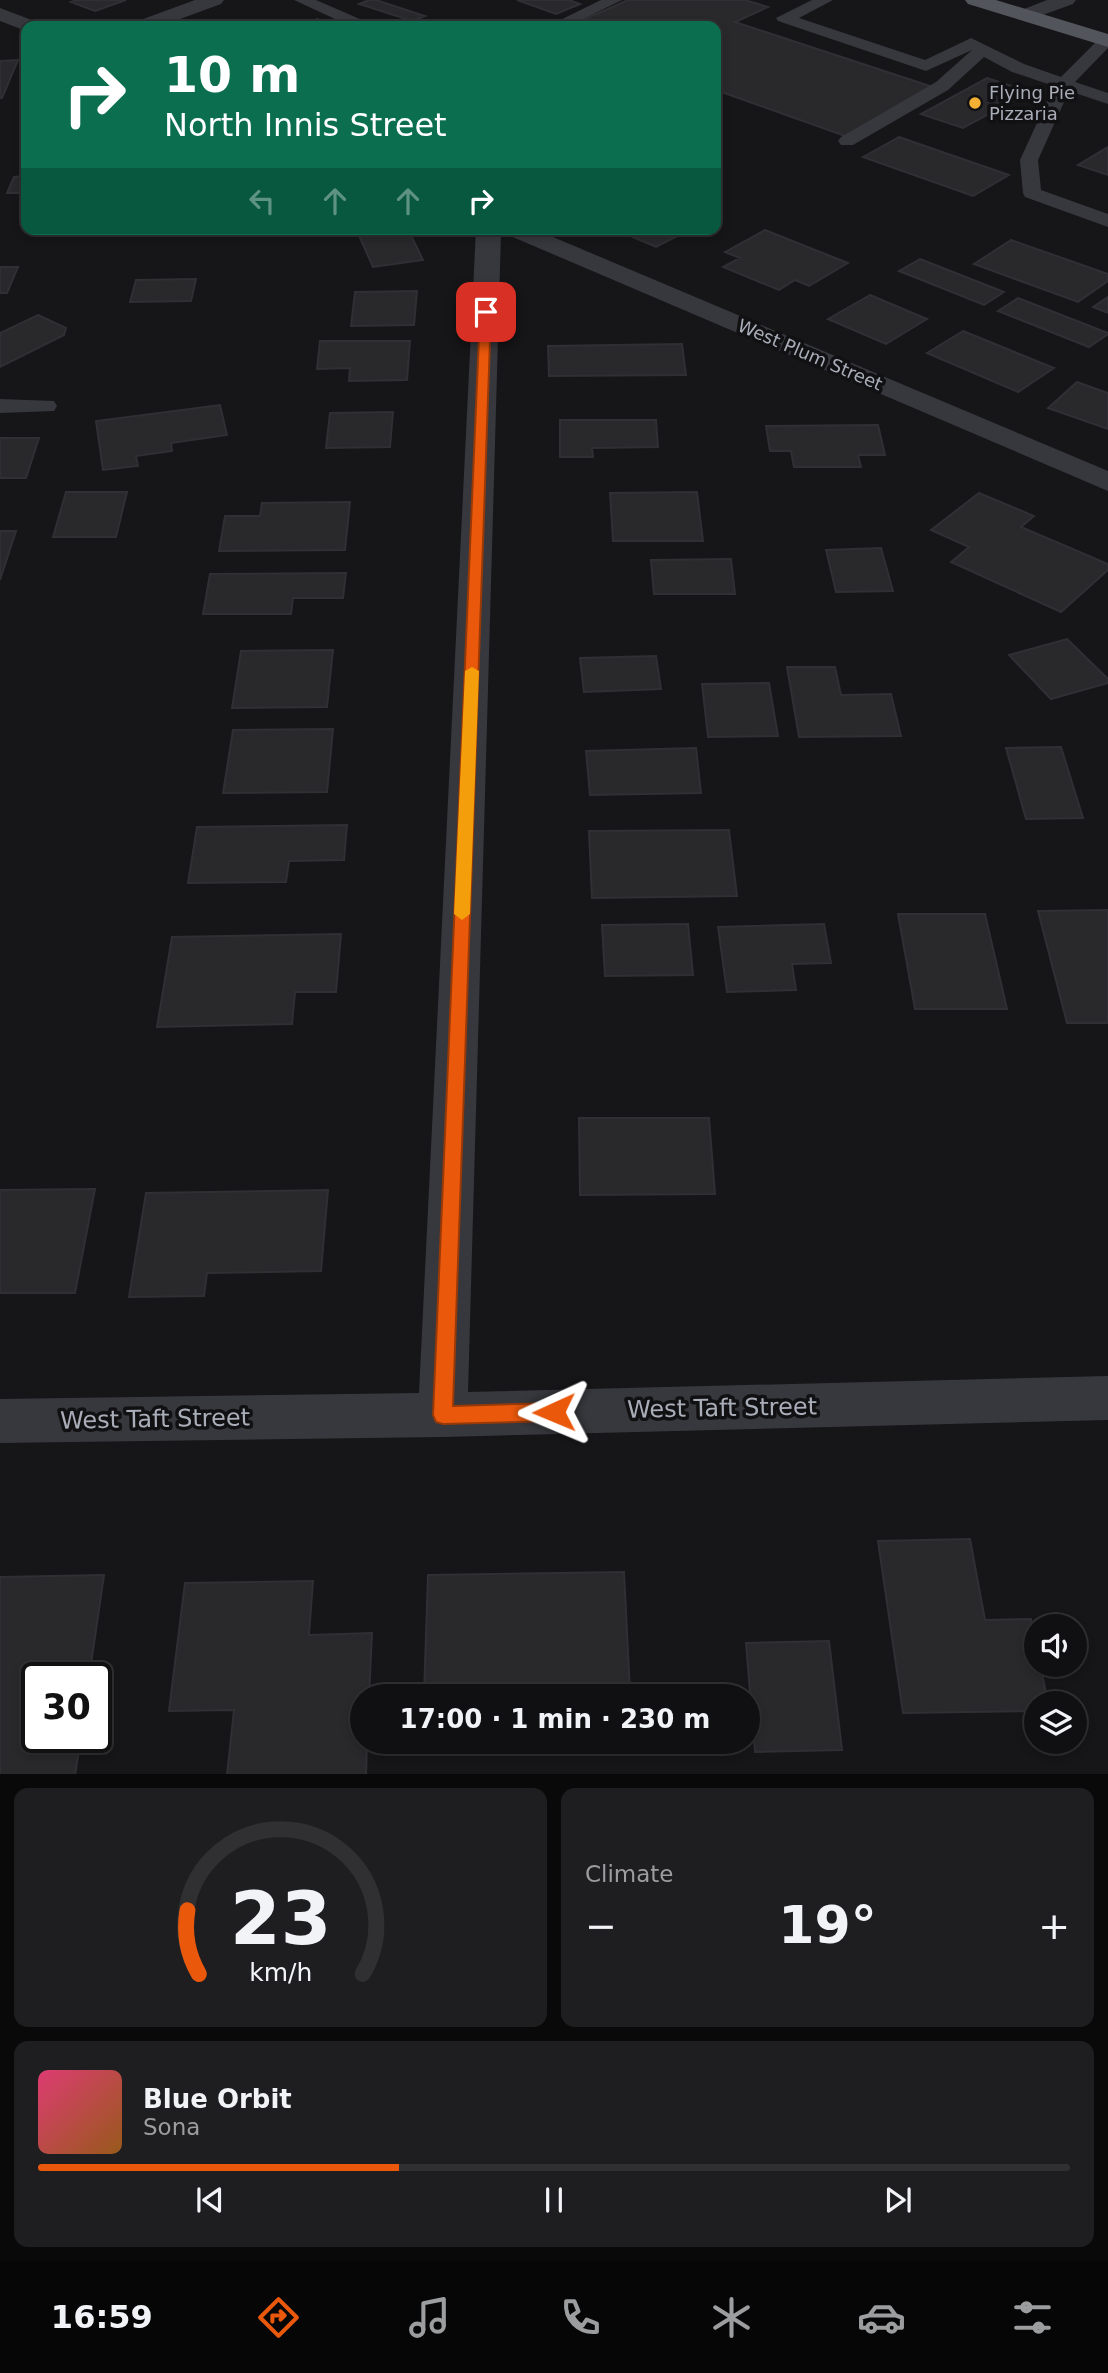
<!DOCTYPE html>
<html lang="en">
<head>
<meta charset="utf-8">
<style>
	:root { --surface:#101012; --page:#1e1e20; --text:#f1f3f6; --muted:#9c9d9f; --line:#303032; --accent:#ea580c }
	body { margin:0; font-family:"DejaVu Sans",sans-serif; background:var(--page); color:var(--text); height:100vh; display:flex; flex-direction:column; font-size:26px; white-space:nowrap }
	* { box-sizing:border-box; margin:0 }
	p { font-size:23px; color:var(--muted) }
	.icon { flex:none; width:38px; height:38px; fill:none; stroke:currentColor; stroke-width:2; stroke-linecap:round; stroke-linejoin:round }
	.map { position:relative; height:1774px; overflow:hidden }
	.side { display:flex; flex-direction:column; gap:14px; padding:14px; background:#09090a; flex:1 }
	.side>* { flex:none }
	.banner { position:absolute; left:21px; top:21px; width:700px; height:214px; border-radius:14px; box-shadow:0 4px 10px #0003,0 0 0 2px var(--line); background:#0b6e4f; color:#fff; overflow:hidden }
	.fabs { position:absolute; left:1024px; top:1614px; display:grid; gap:14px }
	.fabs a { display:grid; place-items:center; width:63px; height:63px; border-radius:50%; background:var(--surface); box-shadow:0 4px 10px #0003,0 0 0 2px var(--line); font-size:35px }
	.speed { position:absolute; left:21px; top:1662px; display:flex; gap:14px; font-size:35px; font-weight:700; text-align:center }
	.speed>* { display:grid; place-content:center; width:91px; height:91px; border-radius:50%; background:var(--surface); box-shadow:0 4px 10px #0003,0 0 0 2px var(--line); line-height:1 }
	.speed .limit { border:4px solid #111; border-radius:10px; background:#fff; color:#111 }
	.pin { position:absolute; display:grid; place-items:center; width:60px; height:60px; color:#fff; margin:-30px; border-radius:14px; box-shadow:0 4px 10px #0006 }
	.me { position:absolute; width:77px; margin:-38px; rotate:269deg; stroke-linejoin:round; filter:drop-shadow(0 0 5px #0008) }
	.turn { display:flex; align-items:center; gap:24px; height:147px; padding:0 28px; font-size:32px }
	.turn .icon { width:91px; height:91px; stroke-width:2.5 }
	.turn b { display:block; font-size:49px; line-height:60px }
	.lanes { display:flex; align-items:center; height:66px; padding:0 28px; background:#0003; justify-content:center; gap:35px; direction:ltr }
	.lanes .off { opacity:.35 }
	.big { font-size:52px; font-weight:700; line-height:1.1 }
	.side .tile { flex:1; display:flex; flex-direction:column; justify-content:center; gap:10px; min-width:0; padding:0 24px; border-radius:14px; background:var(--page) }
	.side .dial { align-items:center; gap:0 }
	.dial svg { height:182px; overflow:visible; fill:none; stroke:var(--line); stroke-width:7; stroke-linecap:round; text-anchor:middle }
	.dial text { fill:var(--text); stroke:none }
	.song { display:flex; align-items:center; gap:21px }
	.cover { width:84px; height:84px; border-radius:10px; background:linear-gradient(135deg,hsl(340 70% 55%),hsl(30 70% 35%)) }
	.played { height:7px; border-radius:4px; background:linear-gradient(90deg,var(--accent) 35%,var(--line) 35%) }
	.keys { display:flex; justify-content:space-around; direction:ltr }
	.heat { display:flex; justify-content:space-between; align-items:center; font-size:38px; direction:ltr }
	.side .tiles { flex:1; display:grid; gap:14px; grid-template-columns:1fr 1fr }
	.tile:last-child { grid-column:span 2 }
	.trip { position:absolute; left:350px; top:1684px; width:410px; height:70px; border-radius:35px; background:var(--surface); box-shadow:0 4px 10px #0003,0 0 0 2px var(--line); font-weight:700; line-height:70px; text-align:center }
	.dock { display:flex; height:112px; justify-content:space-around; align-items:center; background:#060607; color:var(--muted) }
	.dock .icon { width:49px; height:49px }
	.dock .on { color:var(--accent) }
	.dock b { font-size:32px; color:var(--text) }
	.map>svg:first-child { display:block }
</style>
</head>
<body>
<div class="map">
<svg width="1108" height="1775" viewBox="0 0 1108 1775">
	<rect width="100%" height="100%" fill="#161618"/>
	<path fill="#29292c" stroke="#303034" stroke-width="2" d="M77,0h49l-31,11 -24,-9z
		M369,0h7l49,16 -13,5 -53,-17z
		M517,0h52l11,4 -24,10z
		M628,0h117l23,7 -33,15 201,66 -91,48 -129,-46v-64h-125l-13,-4z
		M317,19l19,7h-25l-7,-2z
		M18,60l-16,38h-2v-37z
		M987,78l42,14 -66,36 -42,-14z
		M899,137l110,38 -36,21 -110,-39z
		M1108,147v28l-30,-10z
		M26,176v17h-19l7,-16z
		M356,229h52l15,31 -50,7z
		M627,229h64l-35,18 -35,-15z
		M765,230l83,33 -39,23 -14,-6 -16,10 -56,-23 17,-9 -15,-6z
		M1011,240l97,34v7l-30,21 -104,-38z
		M920,259l84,33 -20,13 -85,-34z
		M0,267h18l-11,26h-7z
		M196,279l-5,22 -61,1 6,-22z
		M417,291l-3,34 -63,1 4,-34z
		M870,295l57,24 -41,25 -58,-25z
		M1108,297v16l-15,-6z
		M1018,298l90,35v1l-19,13 -91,-36z
		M38,315l28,13 -2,7 -64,32v-34z
		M963,331l91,37 -36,24 -91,-39z
		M320,341h90l-3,39 -58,1 1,-13 -33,1z
		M682,344l4,31 -137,1 -1,-30z
		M1077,382l31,11v36l-60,-21z
		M220,405l7,30 -56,8 1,8 -36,5 2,10 -35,4 -7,-49z
		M393,412l-3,35 -64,1 4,-35z
		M560,420h96l2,27 -66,1 1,9h-33z
		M878,425l7,30h-27l3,12h-67l-3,-16h-21l-4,-25z
		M0,438h39l-13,40h-26z
		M66,492h61l-11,45h-63z
		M697,492l6,49h-90l-3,-48z
		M979,493l55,23 -13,11 87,37v6l-47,42 -110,-50 18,-15 -38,-17z
		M350,502l-5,48 -126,1 6,-35h35l2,-13z
		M0,531h16l-16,49z
		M881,548l12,43 -57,1 -10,-42z
		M731,559l4,35h-81l-3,-34z
		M346,573l-3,25h-50l-2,16h-88l7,-40z
		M1067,639l41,40v4l-57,16 -42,-44z
		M333,650l-6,57 -95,1 9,-57z
		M656,656l5,33 -77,3 -4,-34z
		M787,667h48l6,28 50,-1 10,42 -102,1z
		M769,683l9,53 -70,1 -6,-53z
		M333,729l-6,63 -104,1 10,-63z
		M1061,747l22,71 -57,1 -20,-71z
		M696,748l5,45 -111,2 -4,-44z
		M347,825l-3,35 -55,1 -3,21 -98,1 9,-56z
		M729,830l8,66 -145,2 -3,-67z
		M1108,910v113h-41l-29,-112z
		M898,914h87l22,95h-92z
		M688,924l5,51 -88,1 -3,-51z
		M824,924l7,39 -39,1 4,26 -69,2 -9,-65z
		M341,934l-5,58h-41l-3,32 -135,3 15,-90z
		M579,1118h130l6,76 -135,1z
		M95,1189l-20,104h-75v-103z
		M328,1190l-7,81 -114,2 -3,23 -75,1 17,-104z
		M970,1539l15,81 46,-1 5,24v21h4l8,39h-12v8l-133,2 -25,-172z
		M624,1572l6,120 -206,3 4,-120z
		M104,1575l-15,103h-52v60h44l-6,37h-75v-198z
		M313,1581l-4,54 63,-2 -3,63h-7v45h5l-1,34h-139l7,-65 -65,1 16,-128z
		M829,1641l13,109 -87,2 -9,-109z"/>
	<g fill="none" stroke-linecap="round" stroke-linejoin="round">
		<path fill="#37383d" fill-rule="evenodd" d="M294,0h22l53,23 2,3h-21z
			M601,0h21l-53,26h-21z
			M812,0h21l-34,18 126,42 46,-22 53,26 37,13 40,-40 7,-2v13l-33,34 33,11v11l-39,-13 -31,69 3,30 67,24v13l-83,-30 -2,-4 -3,-33 34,-74 -42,-14 -28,-15 -36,33 -95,55h-12l-3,-4 3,-4 95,-55 36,-32 -46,21 -148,-50 -2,-3z
			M0,399l54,2 3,5 -3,5 -54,2z"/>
		<path fill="#37383d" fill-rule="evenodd" d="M195,0h29l-3,4 -60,22h-30l4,-4z
			M1047,0h29l-3,4 -47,17 -7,-2 -3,-4 3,-4z
			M0,8l37,14 4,4h-15v5l-26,-10z
			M476,229h58l574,242v20l-607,-259 -33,1160 640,-16v44l-665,17 -443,6v-44l419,-6z"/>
		<path fill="#53555c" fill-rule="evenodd" d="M965,0h31l112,34v13l-140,-43z"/>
	</g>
	<path fill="#ea580c" stroke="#983908" stroke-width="2" d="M486,309l5,3 -38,1094 101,-3 7,3 3,6 -3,7 -7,2 -111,3 -7,-2 -3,-7 47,-1103z"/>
	<path fill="#f59e0b" d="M472,667l7,4 -9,243 -8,6 -8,-6 11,-243z"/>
	<circle fill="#f2b134" stroke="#111113" stroke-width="2.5" cx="975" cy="103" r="7"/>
	<g text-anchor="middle" stroke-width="7" stroke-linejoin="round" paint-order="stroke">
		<g font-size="18" fill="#a8adb8" stroke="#111113" text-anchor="start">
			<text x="989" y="99">Flying Pie<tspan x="989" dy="21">Pizzaria</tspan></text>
		</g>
		<g font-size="18" fill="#a8adb8" stroke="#111113">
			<text transform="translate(810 355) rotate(23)" y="6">West Plum Street</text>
		</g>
		<g font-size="24" fill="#a8adb8" stroke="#111113">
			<text transform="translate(722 1408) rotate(-1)" y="8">West Taft Street</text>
			<text transform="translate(155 1419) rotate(-1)" y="8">West Taft Street</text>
		</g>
	</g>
</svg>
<div class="fabs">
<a><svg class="icon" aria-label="sound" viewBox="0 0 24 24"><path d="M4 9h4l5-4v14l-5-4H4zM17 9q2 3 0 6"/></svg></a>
<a><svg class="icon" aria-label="layers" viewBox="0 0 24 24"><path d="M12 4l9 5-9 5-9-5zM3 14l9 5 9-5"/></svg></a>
</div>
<div class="speed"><div class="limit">30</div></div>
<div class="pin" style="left:486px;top:312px;background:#d93025"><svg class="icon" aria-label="arrive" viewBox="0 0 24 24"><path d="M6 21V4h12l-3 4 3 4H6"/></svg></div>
<svg class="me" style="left:554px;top:1412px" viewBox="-20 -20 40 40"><path d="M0-17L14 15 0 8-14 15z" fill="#ea580c" stroke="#fff" stroke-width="4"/></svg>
<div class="trip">17:00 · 1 min · 230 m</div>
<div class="banner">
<div class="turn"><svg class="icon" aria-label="right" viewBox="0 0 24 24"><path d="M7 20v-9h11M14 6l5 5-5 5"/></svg><div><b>10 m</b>North Innis Street</div></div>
<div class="lanes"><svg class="icon off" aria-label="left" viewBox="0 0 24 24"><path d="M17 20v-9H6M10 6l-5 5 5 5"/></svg><svg class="icon off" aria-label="ahead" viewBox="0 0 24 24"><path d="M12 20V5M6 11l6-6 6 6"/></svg><svg class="icon off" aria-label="ahead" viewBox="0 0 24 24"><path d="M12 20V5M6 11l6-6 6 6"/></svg><svg class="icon" aria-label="right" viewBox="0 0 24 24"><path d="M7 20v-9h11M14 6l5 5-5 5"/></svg></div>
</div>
</div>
<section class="side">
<div class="tiles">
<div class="tile dial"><svg viewBox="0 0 100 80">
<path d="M14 69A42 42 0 1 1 86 69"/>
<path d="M14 69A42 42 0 0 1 9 41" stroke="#ea580c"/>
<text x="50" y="56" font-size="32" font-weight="700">23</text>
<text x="50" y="72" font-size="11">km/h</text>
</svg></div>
<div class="tile"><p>Climate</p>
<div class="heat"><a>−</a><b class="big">19°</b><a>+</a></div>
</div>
<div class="tile">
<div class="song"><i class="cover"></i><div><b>Blue Orbit</b><p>Sona</p></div></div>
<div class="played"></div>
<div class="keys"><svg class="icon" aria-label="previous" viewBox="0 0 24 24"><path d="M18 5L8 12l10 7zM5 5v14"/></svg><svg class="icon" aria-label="pause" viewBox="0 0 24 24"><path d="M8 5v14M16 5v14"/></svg><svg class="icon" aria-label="next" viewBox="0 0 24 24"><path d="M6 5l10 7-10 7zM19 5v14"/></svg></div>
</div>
</div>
</section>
<nav class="dock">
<b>16:59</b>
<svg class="icon on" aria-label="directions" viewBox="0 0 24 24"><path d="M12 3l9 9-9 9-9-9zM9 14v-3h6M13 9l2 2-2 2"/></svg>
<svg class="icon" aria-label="music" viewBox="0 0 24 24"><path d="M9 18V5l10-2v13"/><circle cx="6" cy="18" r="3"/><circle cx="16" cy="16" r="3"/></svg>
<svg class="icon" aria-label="phone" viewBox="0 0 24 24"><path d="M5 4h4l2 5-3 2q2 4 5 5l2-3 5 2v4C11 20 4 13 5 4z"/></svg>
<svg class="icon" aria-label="climate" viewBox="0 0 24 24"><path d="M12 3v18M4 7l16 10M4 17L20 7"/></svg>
<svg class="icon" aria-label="car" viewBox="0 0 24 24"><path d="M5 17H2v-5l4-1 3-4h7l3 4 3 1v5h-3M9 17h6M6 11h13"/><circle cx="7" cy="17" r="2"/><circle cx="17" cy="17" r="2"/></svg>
<svg class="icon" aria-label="filters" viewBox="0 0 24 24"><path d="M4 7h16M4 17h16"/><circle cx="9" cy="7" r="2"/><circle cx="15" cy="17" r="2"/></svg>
</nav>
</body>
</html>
